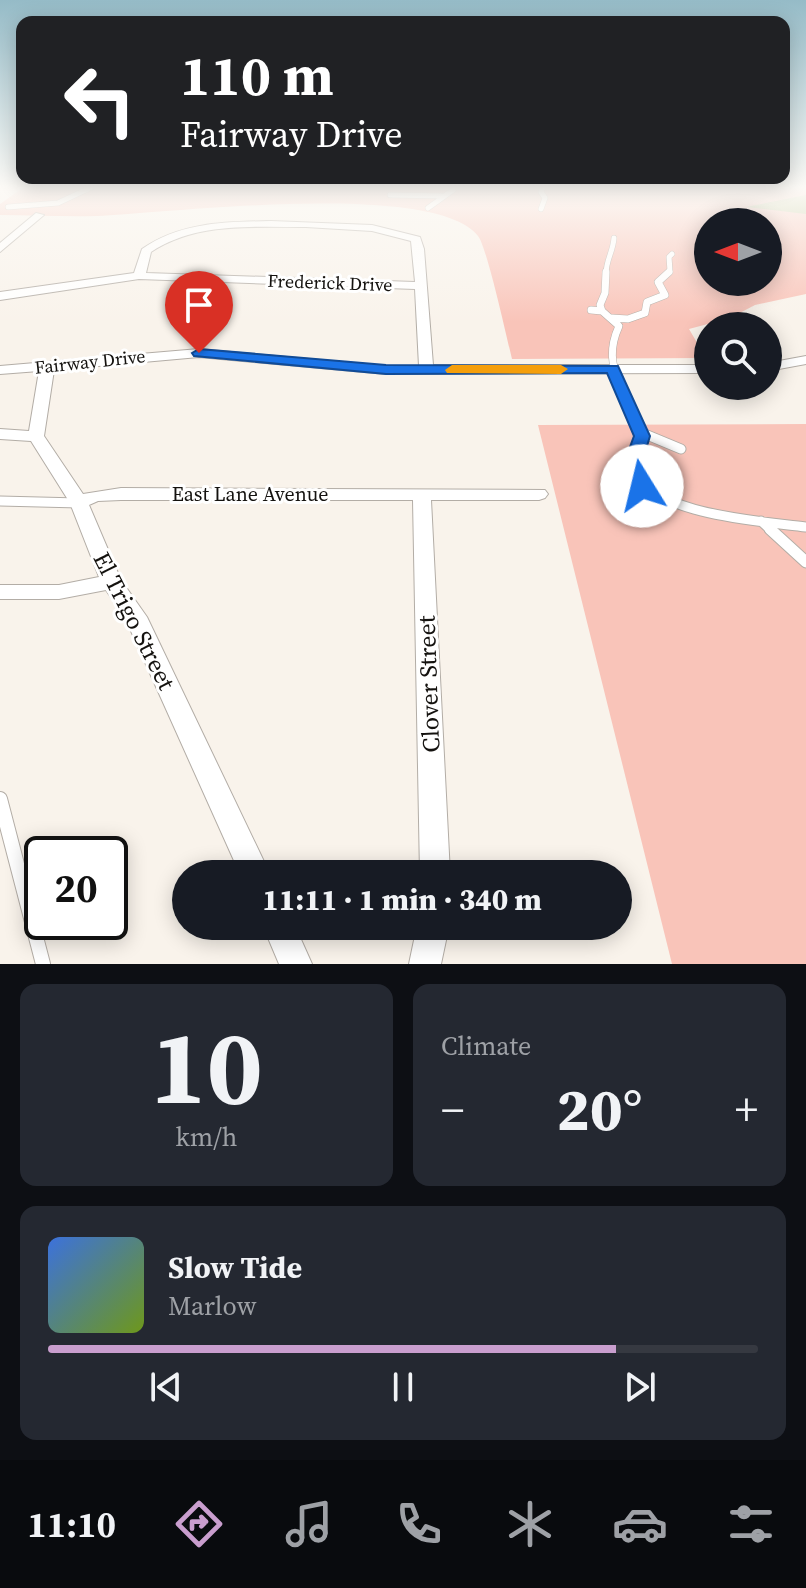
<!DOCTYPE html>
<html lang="en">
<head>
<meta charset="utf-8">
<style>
	:root { --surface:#171b24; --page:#242831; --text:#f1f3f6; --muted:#9ea1a6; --line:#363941; --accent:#c99ece }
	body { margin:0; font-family:"Source Serif 4",serif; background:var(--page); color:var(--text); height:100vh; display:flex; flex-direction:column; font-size:30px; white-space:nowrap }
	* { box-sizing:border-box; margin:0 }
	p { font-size:26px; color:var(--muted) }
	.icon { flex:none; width:44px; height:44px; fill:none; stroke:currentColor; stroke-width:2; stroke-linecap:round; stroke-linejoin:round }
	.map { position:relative; height:964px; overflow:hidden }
	.panel { display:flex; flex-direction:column; gap:20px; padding:20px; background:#0d0f14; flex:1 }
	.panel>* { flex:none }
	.banner { position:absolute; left:16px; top:16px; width:774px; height:168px; border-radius:16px; box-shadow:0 4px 20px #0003; background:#202124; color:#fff; overflow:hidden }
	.needle { width:52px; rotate:270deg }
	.fabs { position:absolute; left:694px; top:208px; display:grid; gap:16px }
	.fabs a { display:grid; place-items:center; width:88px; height:88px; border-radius:50%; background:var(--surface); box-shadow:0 4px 20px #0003; font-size:40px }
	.speed { position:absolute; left:24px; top:836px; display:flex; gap:16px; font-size:40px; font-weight:700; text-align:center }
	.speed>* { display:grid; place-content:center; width:104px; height:104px; border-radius:50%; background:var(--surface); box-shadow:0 4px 20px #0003; line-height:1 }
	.speed .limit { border:4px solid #111; border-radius:12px; background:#fff; color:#111 }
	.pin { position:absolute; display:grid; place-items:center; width:68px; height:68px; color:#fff; margin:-82px -34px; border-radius:50% 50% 50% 0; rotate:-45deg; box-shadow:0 0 8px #0007 }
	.pin .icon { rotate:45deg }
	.me { position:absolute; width:88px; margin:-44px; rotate:351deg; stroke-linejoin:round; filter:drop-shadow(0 0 6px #0008) }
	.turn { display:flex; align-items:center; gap:28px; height:168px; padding:0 32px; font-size:36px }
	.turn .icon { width:104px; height:104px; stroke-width:2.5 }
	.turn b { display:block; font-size:56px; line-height:68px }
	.big { font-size:60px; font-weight:800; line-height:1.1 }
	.panel .widget { flex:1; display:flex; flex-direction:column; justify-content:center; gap:12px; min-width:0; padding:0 28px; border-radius:16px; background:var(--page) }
	.panel .dial { align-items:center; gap:0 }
	.dial b { font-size:104px; line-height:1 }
	.song { display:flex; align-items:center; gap:24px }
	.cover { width:96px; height:96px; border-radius:12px; background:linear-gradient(135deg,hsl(220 70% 55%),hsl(80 70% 35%)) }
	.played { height:8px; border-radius:4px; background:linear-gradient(90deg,var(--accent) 80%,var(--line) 80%) }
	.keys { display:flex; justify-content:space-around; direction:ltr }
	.heat { display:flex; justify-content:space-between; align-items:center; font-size:44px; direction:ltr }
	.panel .tiles { flex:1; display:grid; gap:20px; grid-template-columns:1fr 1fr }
	.widget:last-child { grid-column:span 2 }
	.trip { position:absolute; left:172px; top:860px; width:460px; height:80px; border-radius:40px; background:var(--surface); box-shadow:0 4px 20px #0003; font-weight:800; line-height:80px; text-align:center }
	.tabs { display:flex; height:128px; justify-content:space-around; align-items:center; background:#090b0e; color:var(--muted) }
	.tabs .icon { width:56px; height:56px }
	.tabs .active { color:var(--accent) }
	.tabs b { font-size:36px; color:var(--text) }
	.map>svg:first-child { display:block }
</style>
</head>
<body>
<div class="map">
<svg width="806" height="964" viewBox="0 0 806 964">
	<rect width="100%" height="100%" fill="#f9f3eb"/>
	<path fill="#f9c4b9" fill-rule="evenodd" d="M24,187h782v107l-51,11 -25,13 -41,11 17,29 -194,1c-5,-20 -25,-112 -34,-123 -44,-56 -309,-23 -381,-20 -32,1 -65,-1 -97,-1v-11zM708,222h60v60h-60z
		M806,424v540h-134l-134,-539z"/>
	<path fill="#bac695" d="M806,195v19l-60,-7z"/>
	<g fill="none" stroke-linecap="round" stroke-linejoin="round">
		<defs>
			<path id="service-far4" d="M390,195l54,1
				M8,207l50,-4 34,-16
				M428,208l25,-18
				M541,209l4,-11 -4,-6 2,-5
				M606,274c0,-14 7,-22 8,-36
				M667,274l3,-3 -1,-14 3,-3"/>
			<path id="service-far3" d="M591,310l11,1 17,15c-10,22 -8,38 1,60
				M602,311l-2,-6 5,-12 1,-21
				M611,318l17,1 17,-6 2,-11 18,-7 -7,-13 11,-10"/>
			<path id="service-far2" d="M620,384l22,52 -10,30c15,49 129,55 174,61
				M640,432l41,17
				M0,501l79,2
				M761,521l11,10"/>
			<path id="service-far1" d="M770,529l36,33"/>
			<path id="service" d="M0,799l43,165"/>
			<path id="minor" d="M36,213l8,2 -44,37v-9z
				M271,221l101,4 48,12 4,12 9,116h275v8l-322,1 -187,-17 -145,13 -10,66 39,58 38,-6 424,2 3,4 -3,4 -6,2h-108l19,374h-30l-7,-374h-292l-23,1 -9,4 32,75 26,37 123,257h-30l-114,-254 -20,-30 -47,9h-59v-14h59l40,-8 -29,-74 -39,-62 -31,-2v-10l29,2 10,-60 -39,3v-8l199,-17 187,17h33l-4,-77 -276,-10 -139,21v-8l134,-19 8,-24c39,-27 83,-27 129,-28zM306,227l66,4 39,10 4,41 -269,-9 5,-21c45,-30 103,-25 155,-25z
				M806,356v8l-38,7v-8z
				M263,926h32l17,38h-33z
				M417,926h32l-8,38h-32z"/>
		</defs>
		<use href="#service-far4" stroke="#b3ada6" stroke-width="6"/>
		<use href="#service-far3" stroke="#b3ada6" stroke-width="8"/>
		<use href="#service-far2" stroke="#b3ada6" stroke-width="11"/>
		<use href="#service-far1" stroke="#b3ada6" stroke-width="13"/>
		<use href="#service" stroke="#b3ada6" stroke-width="16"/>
		<use href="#minor" stroke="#b3ada6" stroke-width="2"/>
		<use href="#service-far4" stroke="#fff" stroke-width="5"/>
		<use href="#service-far3" stroke="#fff" stroke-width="7"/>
		<use href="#service-far2" stroke="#fff" stroke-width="9"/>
		<use href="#service-far1" stroke="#fff" stroke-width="11"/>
		<use href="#service" stroke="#fff" stroke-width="14"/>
		<use href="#minor" fill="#fff" fill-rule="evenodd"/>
	</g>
	<linearGradient id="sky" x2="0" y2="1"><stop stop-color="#95bbc7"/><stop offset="0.58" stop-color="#fcfaf6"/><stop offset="1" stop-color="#fcfaf6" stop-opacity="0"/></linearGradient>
	<rect width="806" height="322" fill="url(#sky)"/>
	<path fill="#1a73e8" stroke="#114b97" stroke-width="2" d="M199,349l187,16 232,1 32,70 -9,30 10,20 -9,5 -6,-1 -13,-24 11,-30 -27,-63 -221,1 -192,-18 -2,-3z"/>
	<path fill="#f59e0b" d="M452,365h109l7,4 -7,5 -114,-1 -2,-3z"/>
	<g text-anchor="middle" stroke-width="6" stroke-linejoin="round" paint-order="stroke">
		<g font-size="18" fill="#14120f" stroke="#fff">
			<text transform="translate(330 283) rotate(2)" y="6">Frederick Drive</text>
			<text transform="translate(90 362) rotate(-6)" y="6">Fairway Drive</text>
		</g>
		<g font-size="20" fill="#14120f" stroke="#fff">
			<text x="250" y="501">East Lane Avenue</text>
		</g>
		<g font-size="24" fill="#14120f" stroke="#fff">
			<text transform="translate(134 621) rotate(63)" y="8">El Trigo Street</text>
			<text transform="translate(429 684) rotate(-92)" y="8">Clover Street</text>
		</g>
	</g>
</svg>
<div class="fabs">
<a><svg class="needle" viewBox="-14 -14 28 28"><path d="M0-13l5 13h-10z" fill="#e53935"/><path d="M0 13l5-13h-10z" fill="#9ea1a6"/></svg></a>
<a><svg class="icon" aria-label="search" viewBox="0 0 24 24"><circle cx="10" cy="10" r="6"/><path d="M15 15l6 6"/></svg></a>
</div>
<div class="speed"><div class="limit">20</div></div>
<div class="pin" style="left:199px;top:353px;background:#d93025"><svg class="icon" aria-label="arrive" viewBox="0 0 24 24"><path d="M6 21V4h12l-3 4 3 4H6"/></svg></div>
<svg class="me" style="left:642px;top:486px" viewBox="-20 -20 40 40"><circle r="19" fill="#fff"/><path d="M0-13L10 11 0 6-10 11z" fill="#1a73e8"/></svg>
<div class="trip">11:11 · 1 min · 340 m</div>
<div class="banner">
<div class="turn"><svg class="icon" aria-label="left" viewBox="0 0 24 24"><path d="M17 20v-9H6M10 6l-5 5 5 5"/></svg><div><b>110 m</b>Fairway Drive</div></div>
</div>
</div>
<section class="panel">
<div class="tiles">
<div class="widget dial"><b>10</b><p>km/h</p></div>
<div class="widget"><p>Climate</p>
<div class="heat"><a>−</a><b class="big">20°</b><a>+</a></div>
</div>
<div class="widget">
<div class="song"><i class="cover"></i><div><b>Slow Tide</b><p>Marlow</p></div></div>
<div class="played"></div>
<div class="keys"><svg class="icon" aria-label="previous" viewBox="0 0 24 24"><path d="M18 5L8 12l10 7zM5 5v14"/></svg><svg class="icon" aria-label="pause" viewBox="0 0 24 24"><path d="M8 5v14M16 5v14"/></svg><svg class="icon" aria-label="next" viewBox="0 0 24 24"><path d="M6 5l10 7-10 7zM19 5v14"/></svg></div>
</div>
</div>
</section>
<nav class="tabs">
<b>11:10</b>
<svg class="icon active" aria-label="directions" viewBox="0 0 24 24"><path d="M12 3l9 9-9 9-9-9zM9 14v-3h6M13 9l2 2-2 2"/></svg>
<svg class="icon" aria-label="music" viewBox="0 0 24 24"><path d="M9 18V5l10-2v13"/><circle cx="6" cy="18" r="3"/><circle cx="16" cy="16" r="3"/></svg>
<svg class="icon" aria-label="phone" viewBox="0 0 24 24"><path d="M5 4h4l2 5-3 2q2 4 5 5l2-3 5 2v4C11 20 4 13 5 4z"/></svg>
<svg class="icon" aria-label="climate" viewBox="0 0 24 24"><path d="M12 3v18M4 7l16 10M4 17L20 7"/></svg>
<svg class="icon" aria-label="car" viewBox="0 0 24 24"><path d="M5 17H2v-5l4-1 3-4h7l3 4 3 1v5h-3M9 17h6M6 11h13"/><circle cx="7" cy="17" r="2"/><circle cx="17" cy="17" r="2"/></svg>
<svg class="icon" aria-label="filters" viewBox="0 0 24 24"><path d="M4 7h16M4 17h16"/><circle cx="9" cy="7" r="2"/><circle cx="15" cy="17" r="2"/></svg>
</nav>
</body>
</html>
